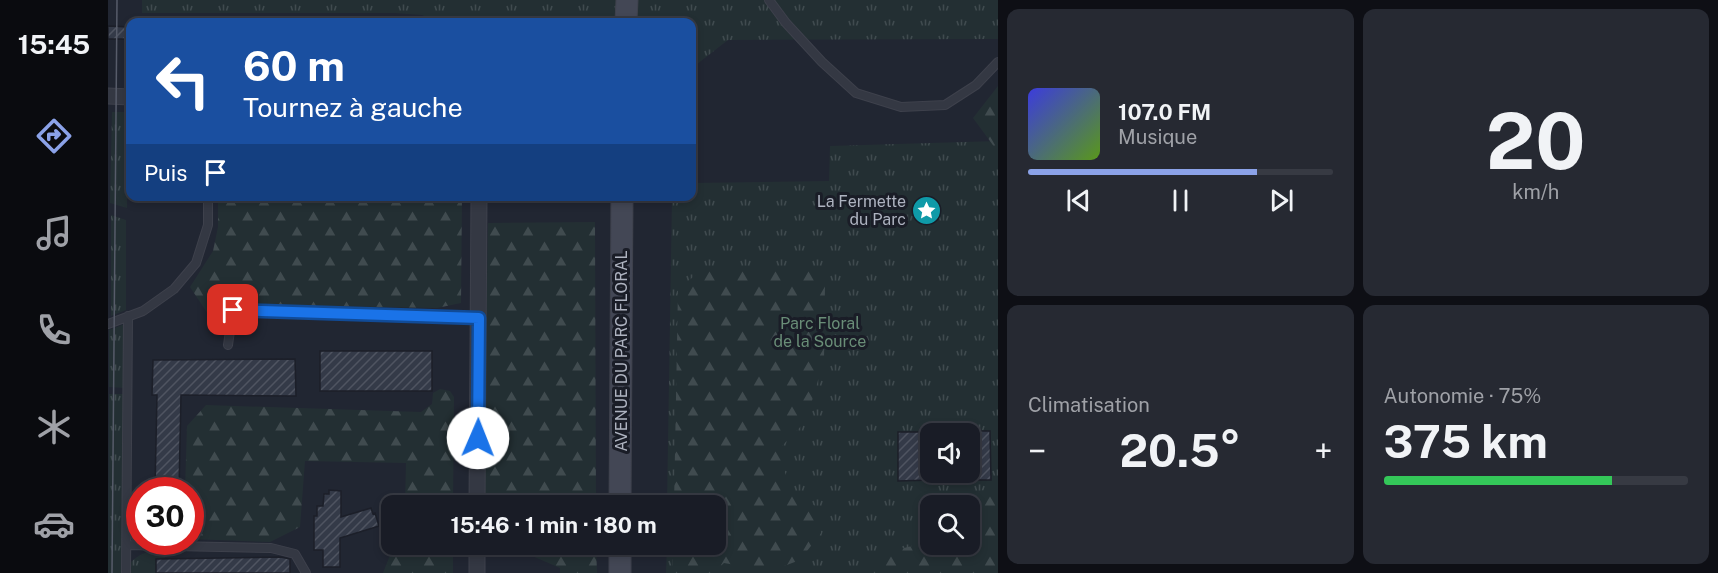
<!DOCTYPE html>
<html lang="fr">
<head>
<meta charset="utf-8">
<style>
	:root { --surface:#191c26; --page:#262932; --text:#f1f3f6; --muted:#9fa1a7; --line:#373a43; --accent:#8ba2e8 }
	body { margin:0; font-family:"Public Sans",sans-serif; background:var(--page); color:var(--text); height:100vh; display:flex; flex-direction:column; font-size:22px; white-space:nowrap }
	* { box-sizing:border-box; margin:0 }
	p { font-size:20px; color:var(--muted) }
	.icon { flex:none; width:33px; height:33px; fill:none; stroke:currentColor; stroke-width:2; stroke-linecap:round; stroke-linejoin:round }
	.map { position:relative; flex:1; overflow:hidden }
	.drawer { display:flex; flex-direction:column; gap:9px; padding:9px; background:#0e0f15; width:720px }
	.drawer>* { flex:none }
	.top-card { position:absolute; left:18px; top:18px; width:570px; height:183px; border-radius:12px; box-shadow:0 3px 9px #0003,0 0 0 2px var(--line); background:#1a4fa0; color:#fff; overflow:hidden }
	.buttons { position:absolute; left:812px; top:423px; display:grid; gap:12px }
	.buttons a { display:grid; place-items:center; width:60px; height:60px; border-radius:12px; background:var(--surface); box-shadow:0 3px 9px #0003,0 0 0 2px var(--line); font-size:30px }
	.speed { position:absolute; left:18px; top:477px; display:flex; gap:12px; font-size:30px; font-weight:700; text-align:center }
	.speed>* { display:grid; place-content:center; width:78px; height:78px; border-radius:50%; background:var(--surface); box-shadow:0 3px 9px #0003,0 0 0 2px var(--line); line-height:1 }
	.speed .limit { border:9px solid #d22; background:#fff; color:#111 }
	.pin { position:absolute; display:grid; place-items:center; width:51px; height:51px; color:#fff; margin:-26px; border-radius:12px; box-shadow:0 3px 9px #0006 }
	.me { position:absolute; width:66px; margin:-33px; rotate:1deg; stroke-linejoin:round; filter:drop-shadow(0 0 4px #0008) }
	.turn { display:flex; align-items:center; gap:21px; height:126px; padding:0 18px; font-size:27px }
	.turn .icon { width:78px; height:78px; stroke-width:2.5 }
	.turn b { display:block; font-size:42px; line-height:51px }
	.then { display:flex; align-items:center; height:57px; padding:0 18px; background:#0003; gap:12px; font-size:22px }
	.big { font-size:45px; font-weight:700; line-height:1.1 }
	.drawer .card { flex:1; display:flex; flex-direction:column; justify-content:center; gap:9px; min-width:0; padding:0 21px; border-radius:12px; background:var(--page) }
	.drawer .dial { align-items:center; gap:0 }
	.dial b { font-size:78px; line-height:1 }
	.song { display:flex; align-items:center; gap:18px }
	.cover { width:72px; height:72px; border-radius:9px; background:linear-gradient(135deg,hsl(240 70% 55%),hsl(90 70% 35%)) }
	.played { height:6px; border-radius:3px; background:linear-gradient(90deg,var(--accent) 75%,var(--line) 75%) }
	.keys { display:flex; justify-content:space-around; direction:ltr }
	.heat { display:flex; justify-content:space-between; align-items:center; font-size:33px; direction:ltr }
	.charge { height:9px; border-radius:4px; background:linear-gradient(90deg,#34c759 75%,var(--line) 0) }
	.drawer .tiles { flex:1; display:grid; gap:9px; grid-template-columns:repeat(2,1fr) }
	.trip { position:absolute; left:273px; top:495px; width:345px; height:60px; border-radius:12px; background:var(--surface); box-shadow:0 3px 9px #0003,0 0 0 2px var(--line); font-weight:700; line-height:60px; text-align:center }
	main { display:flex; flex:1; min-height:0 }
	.tabs { display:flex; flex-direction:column; width:108px; justify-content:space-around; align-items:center; background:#0a0b0f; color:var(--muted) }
	.tabs .icon { width:42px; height:42px }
	.tabs .active { color:var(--accent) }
	.tabs b { font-size:27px; color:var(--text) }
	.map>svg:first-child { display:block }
</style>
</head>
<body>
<main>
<nav class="tabs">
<b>15:45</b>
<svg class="icon active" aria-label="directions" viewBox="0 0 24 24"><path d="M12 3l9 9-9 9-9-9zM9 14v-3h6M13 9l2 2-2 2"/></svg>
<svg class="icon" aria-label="music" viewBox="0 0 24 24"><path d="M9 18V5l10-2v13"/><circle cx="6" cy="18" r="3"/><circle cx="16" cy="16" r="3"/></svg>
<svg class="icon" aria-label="phone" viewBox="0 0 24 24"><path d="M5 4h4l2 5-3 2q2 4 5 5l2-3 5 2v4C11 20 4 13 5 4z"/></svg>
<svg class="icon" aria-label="climate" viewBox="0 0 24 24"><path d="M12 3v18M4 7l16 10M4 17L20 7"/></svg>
<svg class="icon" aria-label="car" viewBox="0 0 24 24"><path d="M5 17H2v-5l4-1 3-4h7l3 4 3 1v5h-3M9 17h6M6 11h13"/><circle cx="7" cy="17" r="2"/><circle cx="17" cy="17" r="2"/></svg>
</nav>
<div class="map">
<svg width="890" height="573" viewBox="0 0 890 573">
	<defs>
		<pattern id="grass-tufts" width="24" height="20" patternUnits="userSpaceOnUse" patternTransform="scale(1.5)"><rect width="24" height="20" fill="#232f33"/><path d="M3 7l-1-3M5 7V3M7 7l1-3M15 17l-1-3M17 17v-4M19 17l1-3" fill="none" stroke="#404b4f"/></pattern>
		<pattern id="forest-firs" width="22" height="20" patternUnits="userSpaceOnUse" patternTransform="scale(1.5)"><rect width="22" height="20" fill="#232f33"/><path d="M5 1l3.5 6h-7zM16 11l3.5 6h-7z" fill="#404b4f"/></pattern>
		<pattern id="building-hatch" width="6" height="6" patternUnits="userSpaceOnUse" patternTransform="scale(1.5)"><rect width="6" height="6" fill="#343a48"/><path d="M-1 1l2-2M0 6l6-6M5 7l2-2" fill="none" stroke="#4f5461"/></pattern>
	</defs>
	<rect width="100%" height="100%" fill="#212632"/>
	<path fill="url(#grass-tufts)" fill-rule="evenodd" d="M34,0h856v39l-270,1 -36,28v-46h-255l-15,-7 -27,-2h-253z
		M4,112h15v96l-17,-5z
		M890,141v432h-332l1,-28 49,-1v-38l-49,-1 5,-308 20,-1v-13l137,-2 1,-35zM822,434h39v38h-39zM822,506h39v38h-39z
		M3,215l15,5v90l-15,6z
		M17,324v64l-16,-1v-57z
		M1,394h16l-2,179h-15z
		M56,549l1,9 -9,1v14h-25v-11c10,-10 20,-11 33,-13z"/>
	<path fill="url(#forest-firs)" fill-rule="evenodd" d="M890,86v66l-25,-34z
		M110,197h244l-1,106 -24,5 -217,-4 -8,16 -22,-33 23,-36 5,-24z
		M487,222l1,283 -113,1 5,-283z
		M621,266l68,1 20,4 8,14 -1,75 -18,61 -27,28 3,16 17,44 15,-4 6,12 1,16 -21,27 -29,11 -47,-8 -11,10h-40v-28l43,-1v-38l-42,-1 4,-216 24,-19z
		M332,389l10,2 4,6 -1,108h-48l1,-42 -101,-2 -5,66 -30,15 -79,-3 -1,-49h-5l2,-64 19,-21 215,7 11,-8 1,-11z
		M890,488v85h-136l4,-18 18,-2 32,-8 -3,-24 12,-21zM822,506h39v38h-39z
		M286,545h59v28h-70z
		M399,545h89l1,28h-37v-5z"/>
	<path fill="url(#building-hatch)" stroke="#1c1f29" stroke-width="1.5" d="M0,26l22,1v12h-22z
		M212,351h112v40h-112z
		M187,359l1,37 -115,-1 -2,95h-24l2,-95h-5l1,-35z
		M861,431h21l1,49h-22z
		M790,432h32v48l-32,1z
		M221,490l12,1v26l30,-9 2,6 2,-1 4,13 -39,12v29h-17v-17h-9v-34h3v-10h6l1,-12h5z
		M173,557l9,2v14h-134v-14z"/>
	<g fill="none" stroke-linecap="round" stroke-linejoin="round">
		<defs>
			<path id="service" d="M661,0l17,23 36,39 34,31 45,14 44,-2 31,-20 22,-23
				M0,324l35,-13 31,-22 22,-26 12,-38v-29
				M120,345l5,-35 246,8
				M19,545l144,3 24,6 11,19
				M18,573l2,-257"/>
			<path id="minor" d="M0,96l22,1
				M369,506l2,-310
				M369,573v-29"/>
			<path id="secondary" d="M518,22l1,-22
				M512,506l2,-310
				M512,573v-29"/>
		</defs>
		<use href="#service" stroke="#3e414c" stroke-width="10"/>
		<use href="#minor" stroke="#3e414c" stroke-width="17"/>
		<use href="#secondary" stroke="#3e414c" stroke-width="23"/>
		<use href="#service" stroke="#343843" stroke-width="8"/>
		<use href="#minor" stroke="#343843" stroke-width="15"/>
		<use href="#secondary" stroke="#434755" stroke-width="21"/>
		<path stroke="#575c6a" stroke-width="1.5" d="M4,573l5,-573"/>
	</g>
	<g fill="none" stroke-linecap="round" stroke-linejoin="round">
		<defs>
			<path id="route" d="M125,310l246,8 -1,120"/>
		</defs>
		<use href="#route" stroke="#114b97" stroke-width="15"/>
		<use href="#route" stroke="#1a73e8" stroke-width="10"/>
	</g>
	<defs>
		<symbol id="sight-disc" viewBox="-11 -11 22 22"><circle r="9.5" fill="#0f9aa8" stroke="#1a1d27"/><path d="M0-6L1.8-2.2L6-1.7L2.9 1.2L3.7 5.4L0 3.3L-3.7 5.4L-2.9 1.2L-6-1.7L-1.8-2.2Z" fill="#fff"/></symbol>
	</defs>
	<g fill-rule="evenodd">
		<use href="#sight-disc" x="802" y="194" width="33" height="33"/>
	</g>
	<g text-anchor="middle" stroke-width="6" stroke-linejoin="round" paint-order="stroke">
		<g font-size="16" fill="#aeb3c0" stroke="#1a1d27" text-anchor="end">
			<text x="798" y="207">La Fermette<tspan x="798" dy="18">du Parc</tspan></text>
		</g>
		<g font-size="16" fill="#698d77" stroke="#1a1d27">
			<text x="712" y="329">Parc Floral<tspan x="712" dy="18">de la Source</tspan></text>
		</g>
		<g font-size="16" fill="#aeb3c0" stroke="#1a1d27">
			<text transform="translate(513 351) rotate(-90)" y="6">AVENUE DU PARC FLORAL</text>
		</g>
	</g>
</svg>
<div class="buttons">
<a><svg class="icon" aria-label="sound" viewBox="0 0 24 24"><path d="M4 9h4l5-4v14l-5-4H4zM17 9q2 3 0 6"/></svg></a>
<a><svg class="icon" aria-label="search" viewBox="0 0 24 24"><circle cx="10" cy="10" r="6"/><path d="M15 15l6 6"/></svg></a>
</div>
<div class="speed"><div class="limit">30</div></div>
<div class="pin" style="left:125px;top:310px;background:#d93025"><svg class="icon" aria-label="arrive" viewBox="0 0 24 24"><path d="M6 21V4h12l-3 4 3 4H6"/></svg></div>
<svg class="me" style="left:370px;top:438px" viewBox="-20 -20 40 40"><circle r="19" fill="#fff"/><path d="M0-13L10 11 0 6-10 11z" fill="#1a73e8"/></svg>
<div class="trip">15:46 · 1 min · 180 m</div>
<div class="top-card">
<div class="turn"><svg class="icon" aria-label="left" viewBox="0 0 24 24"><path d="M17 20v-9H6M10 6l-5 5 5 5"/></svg><div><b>60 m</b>Tournez à gauche</div></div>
<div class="then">Puis<svg class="icon" aria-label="arrive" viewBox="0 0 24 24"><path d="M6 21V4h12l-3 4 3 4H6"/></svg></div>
</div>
</div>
<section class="drawer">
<div class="tiles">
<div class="card">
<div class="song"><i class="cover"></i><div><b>107.0 FM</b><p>Musique</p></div></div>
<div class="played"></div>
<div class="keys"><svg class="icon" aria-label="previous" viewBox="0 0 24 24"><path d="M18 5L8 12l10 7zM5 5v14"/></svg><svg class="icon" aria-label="pause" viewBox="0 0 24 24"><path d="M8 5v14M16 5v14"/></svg><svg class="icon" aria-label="next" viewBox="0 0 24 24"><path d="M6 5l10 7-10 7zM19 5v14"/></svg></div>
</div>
<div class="card dial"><b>20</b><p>km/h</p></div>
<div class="card"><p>Climatisation</p>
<div class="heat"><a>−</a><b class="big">20.5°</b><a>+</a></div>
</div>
<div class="card"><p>Autonomie · 75%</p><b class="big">375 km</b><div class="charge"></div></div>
</div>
</section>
</main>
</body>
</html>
